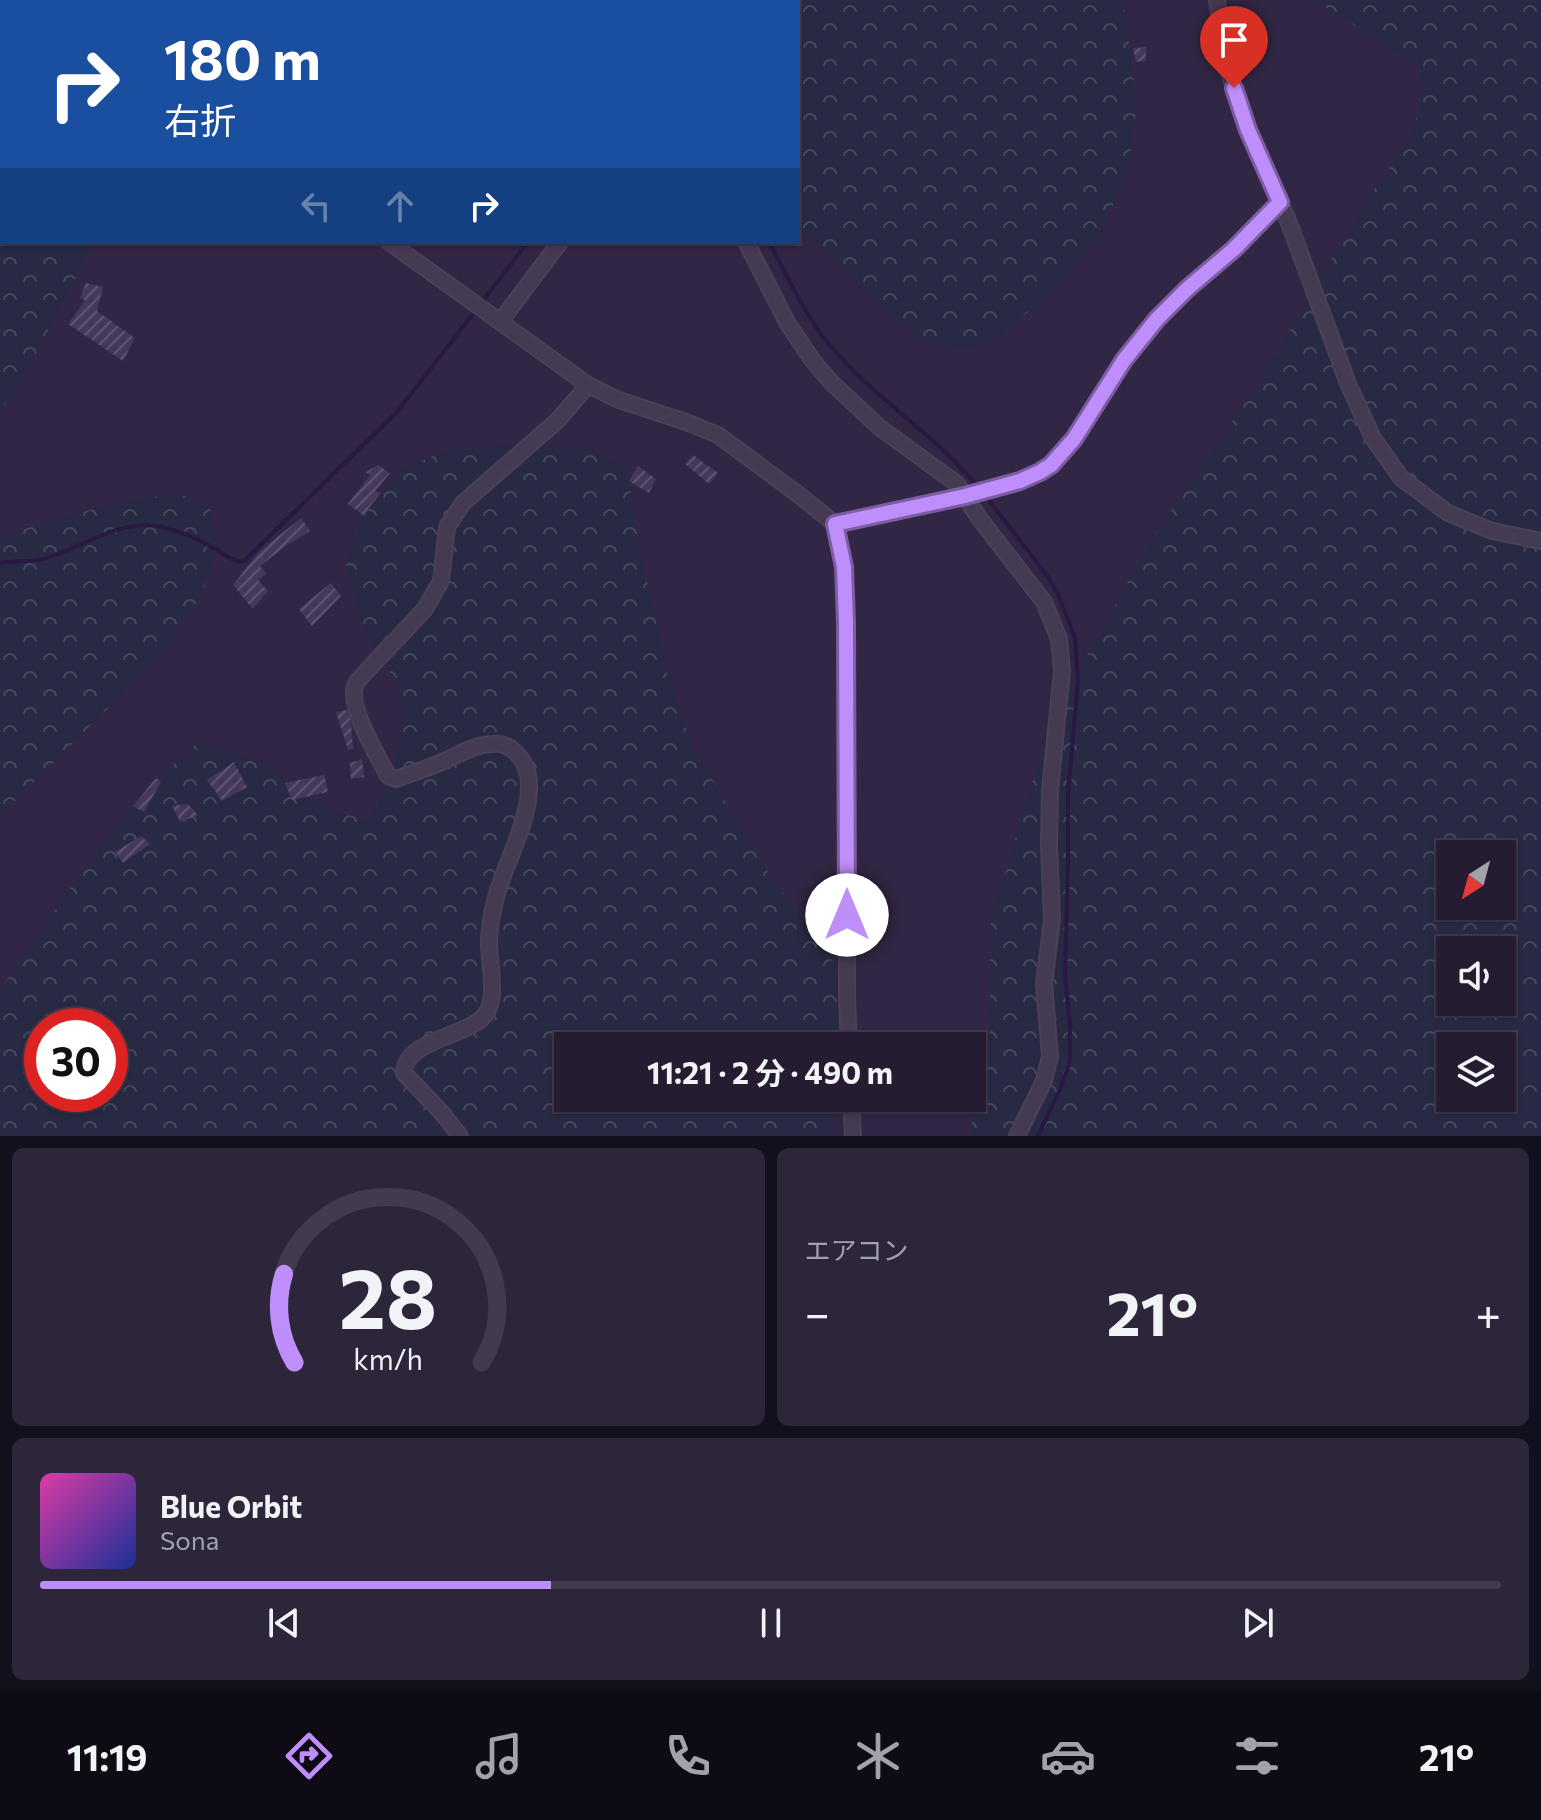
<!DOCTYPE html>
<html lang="ja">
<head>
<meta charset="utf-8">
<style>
	:root { --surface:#251c32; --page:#2d253a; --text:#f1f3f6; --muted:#a3a1ac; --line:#423a4d; --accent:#be8efa }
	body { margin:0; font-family:Commissioner,"Noto Sans JP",sans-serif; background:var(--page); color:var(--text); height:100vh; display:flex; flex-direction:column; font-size:30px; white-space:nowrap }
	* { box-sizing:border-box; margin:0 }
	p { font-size:26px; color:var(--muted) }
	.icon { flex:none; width:44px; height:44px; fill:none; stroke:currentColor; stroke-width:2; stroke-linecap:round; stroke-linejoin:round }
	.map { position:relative; height:1136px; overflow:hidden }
	.details { display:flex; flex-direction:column; gap:12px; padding:12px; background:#140f1c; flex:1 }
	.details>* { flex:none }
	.hud { position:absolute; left:0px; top:0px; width:800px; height:244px; box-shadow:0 2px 6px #0004,0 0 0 2px var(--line); background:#1a4fa0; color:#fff; overflow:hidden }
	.needle { width:52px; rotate:216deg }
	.fabs { position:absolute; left:1436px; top:840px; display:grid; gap:16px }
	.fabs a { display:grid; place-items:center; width:80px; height:80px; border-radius:0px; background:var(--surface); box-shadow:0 2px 6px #0004,0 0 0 2px var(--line); font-size:40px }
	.speed { position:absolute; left:24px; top:1008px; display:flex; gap:16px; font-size:40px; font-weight:700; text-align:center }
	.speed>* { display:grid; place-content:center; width:104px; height:104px; border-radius:50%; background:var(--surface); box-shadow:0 2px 6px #0004,0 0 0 2px var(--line); line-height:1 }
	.speed .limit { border:12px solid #d22; background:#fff; color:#111 }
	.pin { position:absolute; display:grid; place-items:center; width:68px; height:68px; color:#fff; margin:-82px -34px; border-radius:50% 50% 50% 0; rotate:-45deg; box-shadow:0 0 8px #0007 }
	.pin .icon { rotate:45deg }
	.me { position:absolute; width:88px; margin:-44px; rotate:0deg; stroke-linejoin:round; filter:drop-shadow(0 0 6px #0008) }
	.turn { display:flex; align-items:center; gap:28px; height:168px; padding:0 32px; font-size:36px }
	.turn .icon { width:104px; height:104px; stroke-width:2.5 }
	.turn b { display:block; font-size:56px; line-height:68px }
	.lanes { display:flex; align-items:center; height:76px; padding:0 32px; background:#0003; justify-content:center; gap:40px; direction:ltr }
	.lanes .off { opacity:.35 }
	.big { font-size:60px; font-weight:700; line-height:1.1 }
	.details .card { flex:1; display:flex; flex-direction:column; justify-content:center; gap:12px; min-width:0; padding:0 28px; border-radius:12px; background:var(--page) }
	.details .dial { align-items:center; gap:0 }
	.dial svg { height:208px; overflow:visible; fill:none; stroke:var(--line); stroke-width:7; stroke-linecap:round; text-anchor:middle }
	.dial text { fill:var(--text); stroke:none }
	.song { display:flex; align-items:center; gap:24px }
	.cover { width:96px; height:96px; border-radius:12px; background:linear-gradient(135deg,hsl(320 70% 55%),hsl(230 70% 35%)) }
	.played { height:8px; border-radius:4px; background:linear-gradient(90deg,var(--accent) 35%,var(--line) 35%) }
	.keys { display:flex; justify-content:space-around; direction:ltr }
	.heat { display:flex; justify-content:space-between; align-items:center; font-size:44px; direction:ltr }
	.details .tiles { flex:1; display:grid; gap:12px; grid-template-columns:1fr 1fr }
	.card:last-child { grid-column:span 2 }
	.trip { position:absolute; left:554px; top:1032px; width:432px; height:80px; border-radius:0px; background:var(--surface); box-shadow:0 2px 6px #0004,0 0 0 2px var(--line); font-weight:700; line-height:80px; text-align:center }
	.menu { display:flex; height:128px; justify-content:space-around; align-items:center; background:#0f0b14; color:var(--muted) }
	.menu .icon { width:56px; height:56px }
	.menu .current { color:var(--accent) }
	.menu b { font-size:36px; color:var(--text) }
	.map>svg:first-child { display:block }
</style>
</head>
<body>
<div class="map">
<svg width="1541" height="1136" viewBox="0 0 1541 1136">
	<defs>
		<pattern id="forest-crowns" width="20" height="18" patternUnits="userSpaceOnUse" patternTransform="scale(2)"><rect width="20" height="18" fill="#282a44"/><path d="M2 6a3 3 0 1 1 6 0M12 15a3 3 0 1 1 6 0" fill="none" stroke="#45475e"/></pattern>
		<pattern id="building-hatch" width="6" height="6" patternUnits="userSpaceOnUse" patternTransform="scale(2)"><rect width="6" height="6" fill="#453859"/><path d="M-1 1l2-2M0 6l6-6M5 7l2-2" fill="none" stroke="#5e5370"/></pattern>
	</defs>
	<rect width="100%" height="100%" fill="#312643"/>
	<path fill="url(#forest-crowns)" fill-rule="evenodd" d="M537,0h582l6,13 12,93 -10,72 -32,62 -60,66 -46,39 -28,4 -36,-8 -65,-53 -62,-62v-224h-258z
		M1314,0h227v1136h-571l5,-34 9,-12 5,-32 2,-138 60,-199 101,-182 108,-158 80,-136 39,-63 32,-44 13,-51 -8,-23zM1450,854h52v52h-52zM1450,950h52v52h-52zM1450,1046h52v52h-52z
		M0,24l2,1v217h88l-8,23 -64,123 -18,22z
		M542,444l50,6 35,19 12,75 28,129 25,74 78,128 56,75 25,45 -4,51h-279v52h272l-11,38h-829v-146l82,-119 51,-65 13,-16 53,-48 59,18 68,49 41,11 27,-47 9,-54 -5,-34 -34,-54 -18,-68 17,-48 38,-45 53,-23zM42,1026h68v68h-68z
		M179,493l31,16 9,37 -19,52 -46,64 -154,154v-277c56,-24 119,-37 179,-46z"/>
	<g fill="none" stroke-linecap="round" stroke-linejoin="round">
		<path stroke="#291841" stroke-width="4" d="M769,242c18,34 35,71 59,101 44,54 106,90 150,144
			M481,303l47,-61
			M984,494l64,83 11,19 16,42 3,42 -10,114v68l-3,114 5,50v36l-10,27 -22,47
			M0,563c16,-3 34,0 50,-6 36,-12 67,-36 107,-31 19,3 41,13 58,23 9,5 18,13 28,13l154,-150 79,-102"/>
	</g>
	<path fill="url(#building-hatch)" d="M1146,47v14l-10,1 -3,-14z
		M86,283l17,4 -6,24 38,27 -12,23 -55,-37 17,-24 -5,-2z
		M693,455l25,18 -9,11 -24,-20z
		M378,465l12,8 -15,18 6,2 -18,22 -15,-11 22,-29 -4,-3z
		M638,466l18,13 -7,14 -20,-12z
		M301,518l9,13 -23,14 -27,21 6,7 -8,7 10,11 -15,18 -20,-24 27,-34z
		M331,583l10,13 -29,30 -13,-17z
		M347,710l4,13 2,26 -5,1 -12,-38z
		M362,759l2,18 -13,2 -1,-16z
		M234,762l13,25 -25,14 -15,-21z
		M324,775l4,17 -36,8 -7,-17z
		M156,778l5,4 -17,30 -11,-6z
		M188,804l10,11 -18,7 -8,-16z
		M141,836l9,8 -27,19 -8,-11z"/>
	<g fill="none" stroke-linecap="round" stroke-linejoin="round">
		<defs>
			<path id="street" d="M176,0l2,2
				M1217,0l10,67 21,63 41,93 60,163 24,52 28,40 47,35 44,18 49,10
				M389,242l199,143 31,15 67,22 32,13 81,60 36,29 9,43 2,56 1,377 2,46
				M746,242l42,82 25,37 18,21 48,45 78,57 22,34 65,84 15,37 3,32 -12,119 -1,56 3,73 -8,65 6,72 -6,25 -27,55
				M500,322l60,-80
				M835,524l130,-28 55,-15 20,-9 11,-7 23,-26 50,-79 33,-41 30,-30 47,-40 46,-47
				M851,1098l2,38
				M460,1136l-18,-23 -38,-40c0,-33 63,-36 81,-58 13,-16 4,-52 4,-72 0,-13 3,-29 6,-42 8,-39 58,-116 20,-149 -6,-6 -13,-9 -22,-8 -18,0 -35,11 -51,18 -15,6 -31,12 -46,17l-8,-3c-10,-20 -40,-68 -33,-90 1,-3 5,-8 7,-10l63,-67 16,-28 6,-54 16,-24 95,-83 30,-35"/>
		</defs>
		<use href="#street" stroke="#4a4159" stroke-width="18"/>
		<use href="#street" stroke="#443a52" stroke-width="14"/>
	</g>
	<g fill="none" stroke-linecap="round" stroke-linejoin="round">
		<defs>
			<path id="route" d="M847,915l-1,-292 -2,-56 -9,-43 130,-28 55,-15 20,-9 11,-7 23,-26 50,-79 33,-41 30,-30 47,-40 46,-47 -32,-72 -14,-42"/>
		</defs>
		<use href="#route" stroke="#7c5ca2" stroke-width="20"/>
		<use href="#route" stroke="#be8efa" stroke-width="14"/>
	</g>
</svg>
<div class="fabs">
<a><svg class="needle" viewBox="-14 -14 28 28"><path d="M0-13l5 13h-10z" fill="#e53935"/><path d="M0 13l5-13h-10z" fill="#a3a1ac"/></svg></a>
<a><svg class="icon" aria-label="sound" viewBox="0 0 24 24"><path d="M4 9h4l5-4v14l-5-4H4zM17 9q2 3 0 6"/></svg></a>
<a><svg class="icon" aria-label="layers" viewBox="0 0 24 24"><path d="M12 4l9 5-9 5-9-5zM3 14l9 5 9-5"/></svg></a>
</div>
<div class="speed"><div class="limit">30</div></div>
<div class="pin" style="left:1234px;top:88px;background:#d93025"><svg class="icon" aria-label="arrive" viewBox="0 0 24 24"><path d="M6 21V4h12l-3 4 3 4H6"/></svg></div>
<svg class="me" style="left:847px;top:915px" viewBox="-20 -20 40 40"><circle r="19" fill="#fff"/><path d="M0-13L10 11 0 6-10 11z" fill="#be8efa"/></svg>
<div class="trip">11:21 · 2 分 · 490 m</div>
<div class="hud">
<div class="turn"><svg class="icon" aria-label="right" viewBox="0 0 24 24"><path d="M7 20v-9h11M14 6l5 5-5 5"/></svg><div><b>180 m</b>右折</div></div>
<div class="lanes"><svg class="icon off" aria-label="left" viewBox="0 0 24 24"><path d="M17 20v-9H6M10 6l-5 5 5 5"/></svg><svg class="icon off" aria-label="ahead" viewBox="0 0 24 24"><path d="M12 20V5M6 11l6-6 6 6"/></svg><svg class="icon" aria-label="right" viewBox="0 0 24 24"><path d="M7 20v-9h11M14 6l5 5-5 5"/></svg></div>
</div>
</div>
<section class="details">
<div class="tiles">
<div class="card dial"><svg viewBox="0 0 100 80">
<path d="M14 69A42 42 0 1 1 86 69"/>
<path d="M14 69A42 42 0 0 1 10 35" stroke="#be8efa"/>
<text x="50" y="56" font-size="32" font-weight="700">28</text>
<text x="50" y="72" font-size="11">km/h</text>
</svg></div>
<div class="card"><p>エアコン</p>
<div class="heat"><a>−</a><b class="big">21°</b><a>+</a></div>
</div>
<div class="card">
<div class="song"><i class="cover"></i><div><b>Blue Orbit</b><p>Sona</p></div></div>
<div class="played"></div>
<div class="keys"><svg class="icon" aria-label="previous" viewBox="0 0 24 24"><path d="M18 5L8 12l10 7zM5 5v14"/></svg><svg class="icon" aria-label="pause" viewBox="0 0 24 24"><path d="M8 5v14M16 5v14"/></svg><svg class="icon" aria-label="next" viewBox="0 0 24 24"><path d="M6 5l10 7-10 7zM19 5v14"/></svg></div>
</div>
</div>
</section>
<nav class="menu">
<b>11:19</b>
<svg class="icon current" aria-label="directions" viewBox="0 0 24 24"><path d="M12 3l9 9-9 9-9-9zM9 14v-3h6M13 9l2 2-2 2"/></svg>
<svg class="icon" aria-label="music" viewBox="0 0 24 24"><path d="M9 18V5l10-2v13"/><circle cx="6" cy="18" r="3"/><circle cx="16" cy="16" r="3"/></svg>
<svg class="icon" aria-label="phone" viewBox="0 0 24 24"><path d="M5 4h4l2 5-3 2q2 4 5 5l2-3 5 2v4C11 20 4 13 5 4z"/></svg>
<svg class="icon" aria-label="climate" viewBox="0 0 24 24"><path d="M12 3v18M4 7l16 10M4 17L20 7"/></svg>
<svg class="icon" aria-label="car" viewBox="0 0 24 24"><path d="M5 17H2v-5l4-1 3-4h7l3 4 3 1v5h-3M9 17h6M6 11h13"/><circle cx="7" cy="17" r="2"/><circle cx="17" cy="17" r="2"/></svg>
<svg class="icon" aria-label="filters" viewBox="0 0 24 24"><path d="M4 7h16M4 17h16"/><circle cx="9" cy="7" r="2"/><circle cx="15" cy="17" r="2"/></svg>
<b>21°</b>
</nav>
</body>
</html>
